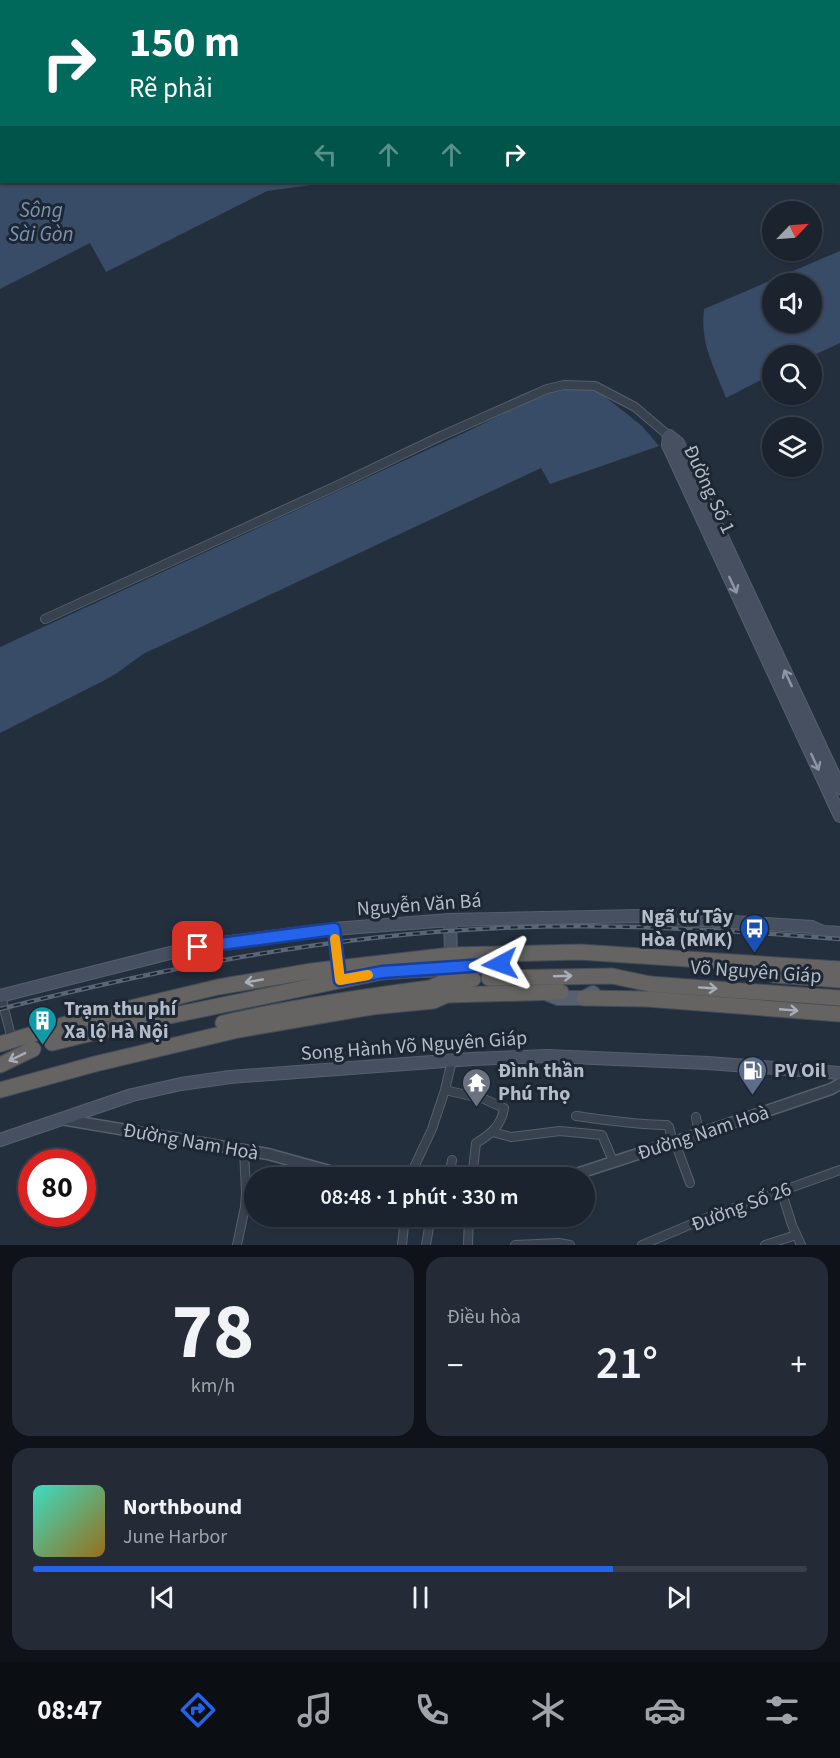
<!DOCTYPE html>
<html lang="vi">
<head>
<meta charset="utf-8">
<style>
	:root { --surface:#1b232e; --page:#242b36; --text:#f1f3f6; --muted:#a0a4aa; --line:#39404a; --accent:#2563eb }
	body { margin:0; font-family:"Source Sans 3",sans-serif; background:var(--page); color:var(--text); height:100vh; display:flex; flex-direction:column; font-size:22px; white-space:nowrap }
	* { box-sizing:border-box; margin:0 }
	p { font-size:20px; color:var(--muted) }
	.icon { flex:none; width:33px; height:33px; fill:none; stroke:currentColor; stroke-width:2; stroke-linecap:round; stroke-linejoin:round }
	.map { position:relative; height:1245px; overflow:hidden }
	.details { display:flex; flex-direction:column; gap:12px; padding:12px; background:#0f1319; flex:1 }
	.details>* { flex:none }
	.banner { position:absolute; left:0px; top:0px; width:840px; height:183px; box-shadow:0 2px 4px #0004,0 0 0 2px var(--line); background:#00695c; color:#fff; overflow:hidden }
	.needle { width:39px; rotate:65deg }
	.buttons { position:absolute; left:762px; top:201px; display:grid; gap:12px }
	.buttons a { display:grid; place-items:center; width:60px; height:60px; border-radius:50%; background:var(--surface); box-shadow:0 2px 4px #0004,0 0 0 2px var(--line); font-size:30px }
	.speed { position:absolute; left:18px; top:1149px; display:flex; gap:12px; font-size:30px; font-weight:700; text-align:center }
	.speed>* { display:grid; place-content:center; width:78px; height:78px; border-radius:50%; background:var(--surface); box-shadow:0 2px 4px #0004,0 0 0 2px var(--line); line-height:1 }
	.speed .limit { border:9px solid #d22; background:#fff; color:#111 }
	.pin { position:absolute; display:grid; place-items:center; width:51px; height:51px; color:#fff; margin:-26px; border-radius:12px; box-shadow:0 3px 9px #0006 }
	.me { position:absolute; width:66px; margin:-33px; rotate:266deg; stroke-linejoin:round; filter:drop-shadow(0 0 4px #0008) }
	.turn { display:flex; align-items:center; gap:21px; height:126px; padding:0 30px; font-size:27px }
	.turn .icon { width:78px; height:78px; stroke-width:2.5 }
	.turn b { display:block; font-size:42px; line-height:51px }
	.lanes { display:flex; align-items:center; height:57px; padding:0 30px; background:#0003; justify-content:center; gap:30px; direction:ltr }
	.lanes .off { opacity:.35 }
	.big { font-size:45px; font-weight:600; line-height:1.1 }
	.details .widget { flex:1; display:flex; flex-direction:column; justify-content:center; gap:9px; min-width:0; padding:0 21px; border-radius:18px; background:var(--page) }
	.details .dial { align-items:center; gap:0 }
	.dial b { font-size:78px; line-height:1 }
	.song { display:flex; align-items:center; gap:18px }
	.cover { width:72px; height:72px; border-radius:9px; background:linear-gradient(135deg,hsl(170 70% 55%),hsl(40 70% 35%)) }
	.played { height:6px; border-radius:3px; background:linear-gradient(90deg,var(--accent) 75%,var(--line) 75%) }
	.keys { display:flex; justify-content:space-around; direction:ltr }
	.heat { display:flex; justify-content:space-between; align-items:center; font-size:33px; direction:ltr }
	.details .tiles { flex:1; display:grid; gap:12px; grid-template-columns:1fr 1fr }
	.widget:last-child { grid-column:span 2 }
	.trip { position:absolute; left:244px; top:1167px; width:351px; height:60px; border-radius:30px; background:var(--surface); box-shadow:0 2px 4px #0004,0 0 0 2px var(--line); font-weight:600; line-height:60px; text-align:center }
	.tab-bar { display:flex; height:96px; justify-content:space-around; align-items:center; background:#0b0e12; color:var(--muted) }
	.tab-bar .icon { width:42px; height:42px }
	.tab-bar .on { color:var(--accent) }
	.tab-bar b { font-size:27px; color:var(--text) }
	.map>svg:first-child { display:block }
</style>
</head>
<body>
<div class="map">
<svg width="840" height="1245" viewBox="0 0 840 1245">
	<rect width="100%" height="100%" fill="#242f3e"/>
	<path fill="#394c67" fill-rule="evenodd" d="M15,0h647l-2,2 -649,-1z
		M1,5l1,177h332l-67,9 -161,81 -16,-29 -90,46v-283z
		M840,251v92l-28,13h-40v18l-46,24c-12,-32 -26,-54 -22,-89zM772,284h40v38h-40z
		M569,388l23,1 7,3 43,34 17,20 -109,38 -9,-16 -398,186 -26,19 -14,8 -103,52v-86l464,-214 85,-41z"/>
	<g fill="none" stroke-linecap="round" stroke-linejoin="round">
		<defs>
			<path id="minor" d="M45,619l289,-132 107,-51 106,-47 17,-4 31,1 40,21 34,29
				M1,996l11,44
				M445,1090l39,9 20,9c-2,17 -14,27 -28,35l-4,35
				M576,1116c30,4 60,9 91,9l2,2 4,16
				M696,1117l3,17
				M492,1132l19,5 49,-6 42,4 11,26
				M675,1142l15,41
				M409,1178l23,-49 13,-39 7,-30
				M449,1178l3,-18
				M781,1190l11,35 9,20
				M237,1245l8,-38 1,-15 -2,-41
				M402,1245l3,-29
				M426,1245l5,-29
				M468,1245l1,-29
				M515,1245l44,-2 11,2
				M642,1245l59,-25 139,-50
				M765,1245l31,-10"/>
			<path id="tertiary" d="M61,1119l207,35 87,24
				M564,1178l135,-44 132,-45 9,-5"/>
			<path id="secondary" d="M669,436l-1,9 172,371
				M669,436l9,7 162,345
				M450,920l1,35
				M334,929l5,47
				M0,996l182,-46 32,-6 120,-15 116,-9 190,-4 172,11 11,5 17,1
				M0,1140l132,-45 49,-11 49,-7 242,-18 76,-3 160,7 132,10"/>
			<path id="primary" d="M548,994l10,4h26l9,-5"/>
			<path id="trunk" d="M774,975l66,5
				M489,978l123,-2 38,8 190,14
				M584,998l63,1 193,15
				M223,1023c68,-16 138,-26 207,-35l16,-7 27,-2
				M52,1043l69,-17 261,-54 120,-8
				M0,1044l76,-23 142,-34 94,-16 139,-16 129,-3 260,17
				M0,1065l33,-16
				M0,1090l95,-26 143,-34 134,-23 61,-6 14,-6 114,-3"/>
		</defs>
		<use href="#minor" stroke="#565f6c" stroke-width="10"/>
		<use href="#tertiary" stroke="#565f6c" stroke-width="13"/>
		<use href="#secondary" stroke="#565f6c" stroke-width="14"/>
		<use href="#primary" stroke="#414a57" stroke-width="16"/>
		<use href="#trunk" stroke="#434c59" stroke-width="17"/>
		<use href="#minor" stroke="#38414e" stroke-width="8"/>
		<use href="#tertiary" stroke="#38414e" stroke-width="10"/>
		<use href="#secondary" stroke="#465061" stroke-width="12"/>
		<use href="#primary" stroke="#56606e" stroke-width="14"/>
		<use href="#trunk" stroke="#656462" stroke-width="15"/>
		<defs>
			<path id="rail" d="M0,1009c164,-41 331,-74 500,-81 114,-5 227,2 340,11"/>
		</defs>
		<use href="#rail" stroke="#5a6575" stroke-width="4.5"/>
		<use href="#rail" stroke="#1d2633" stroke-width="2" stroke-dasharray="7" stroke-linecap="butt"/>
	</g>
	<defs><path id="oneway-shaft" d="M-6 0H5M1.5-3L5.5 0L1.5 3" fill="none" stroke-width="1.6" stroke-linecap="round" stroke-linejoin="round" transform="scale(1.5)"/></defs>
	<g stroke="#8e96a5">
		<use href="#oneway-shaft" transform="translate(733 585) rotate(65)"/>
		<use href="#oneway-shaft" transform="translate(788 678) rotate(-115)"/>
		<use href="#oneway-shaft" transform="translate(815 762) rotate(65)"/>
	</g>
	<g stroke="#a8afba">
		<use href="#oneway-shaft" transform="translate(563 976) rotate(-2)"/>
		<use href="#oneway-shaft" transform="translate(254 981) rotate(170)"/>
		<use href="#oneway-shaft" transform="translate(708 988) rotate(4)"/>
		<use href="#oneway-shaft" transform="translate(789 1010) rotate(5)"/>
		<use href="#oneway-shaft" transform="translate(17 1057) rotate(154)"/>
	</g>
	<g fill="none" stroke-linecap="round" stroke-linejoin="round">
		<defs>
			<path id="route" d="M198,947l136,-18 6,51 42,-8 118,-8"/>
		</defs>
		<use href="#route" stroke="#184099" stroke-width="15"/>
		<use href="#route" stroke="#2563eb" stroke-width="10"/>
		<path stroke="#f59e0b" stroke-width="10" d="M335,939l5,41 28,-5"/>
	</g>
	<defs>
		<symbol id="bus-pin" viewBox="-11 -11 22 30"><path d="M0 17L-7.5 6A9.5 9.5 0 1 1 7.5 6Z" fill="#1a4fb4" stroke="#1d2633"/><path d="M-5-6H5V4H4V6H2V4H-2V6H-4V4H-5ZM-3.5-4V0h7V-4ZM-3.5 1.2v1.5H-2V1.2ZM2 1.2v1.5H3.5V1.2Z" fill="#fff"/></symbol>
		<symbol id="building-pin" viewBox="-11 -11 22 30"><path d="M0 17L-7.5 6A9.5 9.5 0 1 1 7.5 6Z" fill="#0f9aa8" stroke="#1d2633"/><path d="M-4-6H4V6H1V3H-1V6H-4ZM-2.5-4.3h1.7v1.8h-1.7ZM.8-4.3h1.7v1.8H.8ZM-2.5-1h1.7V.8h-1.7ZM.8-1h1.7V.8H.8Z" fill="#fff"/></symbol>
		<symbol id="fuel-pin" viewBox="-11 -11 22 30"><path d="M0 17L-7.5 6A9.5 9.5 0 1 1 7.5 6Z" fill="#5c6f8a" stroke="#1d2633"/><path d="M-5.5-6h7V0h2V4h1.3V-2.5L3-4.5l.8-.8L6-3V5H2.5V1h-1V6h-7ZM-4.2-4.7v3.2H.2V-4.7Z" fill="#fff"/></symbol>
		<symbol id="temple-pin" viewBox="-11 -11 22 30"><path d="M0 17L-7.5 6A9.5 9.5 0 1 1 7.5 6Z" fill="#6b7280" stroke="#1d2633"/><path d="M0-6L5-2H3V0L6.5 2.5H4V6H1.5V3h-3V6H-4V2.5H-6.5L-3 0V-2H-5Z" fill="#fff"/></symbol>
	</defs>
	<g fill-rule="evenodd">
		<use href="#bus-pin" x="738" y="912" width="33" height="45"/>
		<use href="#building-pin" x="26" y="1004" width="33" height="45"/>
		<use href="#fuel-pin" x="736" y="1054" width="33" height="45"/>
		<use href="#temple-pin" x="460" y="1066" width="33" height="45"/>
	</g>
	<g text-anchor="middle" stroke-width="6" stroke-linejoin="round" paint-order="stroke">
		<g font-size="20" fill="#b4bcc9" stroke="#1d2633">
			<text transform="translate(710 489) rotate(65)" y="7">Đường Số 1</text>
			<text transform="translate(419 904) rotate(-4)" y="7">Nguyễn Văn Bá</text>
			<text transform="translate(756 971) rotate(4)" y="7">Võ Nguyên Giáp</text>
			<text transform="translate(414 1045) rotate(-4)" y="7">Song Hành Võ Nguyên Giáp</text>
			<text transform="translate(703 1132) rotate(-18)" y="7">Đường Nam Hoà</text>
			<text transform="translate(191 1141) rotate(10)" y="7">Đường Nam Hoà</text>
			<text transform="translate(741 1206) rotate(-21)" y="7">Đường Số 26</text>
		</g>
		<g font-size="20" font-weight="bold" fill="#b4bcc9" stroke="#1d2633" text-anchor="start">
			<text x="733" y="923" text-anchor="end">Ngã tư Tây<tspan x="733" dy="23">Hòa (RMK)</tspan></text>
			<text x="64" y="1015">Trạm thu phí<tspan x="64" dy="23">Xa lộ Hà Nội</tspan></text>
			<text x="498" y="1077">Đình thần<tspan x="498" dy="23">Phú Thọ</tspan></text>
			<text x="774" y="1077">PV Oil</text>
		</g>
		<g font-size="21" font-style="italic" fill="#7c92b1" stroke="#1d2633">
			<text x="41" y="217">Sông<tspan x="41" dy="24">Sài Gòn</tspan></text>
		</g>
	</g>
</svg>
<div class="buttons">
<a><svg class="needle" viewBox="-14 -14 28 28"><path d="M0-13l5 13h-10z" fill="#e53935"/><path d="M0 13l5-13h-10z" fill="#a0a4aa"/></svg></a>
<a><svg class="icon" aria-label="sound" viewBox="0 0 24 24"><path d="M4 9h4l5-4v14l-5-4H4zM17 9q2 3 0 6"/></svg></a>
<a><svg class="icon" aria-label="search" viewBox="0 0 24 24"><circle cx="10" cy="10" r="6"/><path d="M15 15l6 6"/></svg></a>
<a><svg class="icon" aria-label="layers" viewBox="0 0 24 24"><path d="M12 4l9 5-9 5-9-5zM3 14l9 5 9-5"/></svg></a>
</div>
<div class="speed"><div class="limit">80</div></div>
<div class="pin" style="left:198px;top:947px;background:#d93025"><svg class="icon" aria-label="arrive" viewBox="0 0 24 24"><path d="M6 21V4h12l-3 4 3 4H6"/></svg></div>
<svg class="me" style="left:500px;top:964px" viewBox="-20 -20 40 40"><path d="M0-17L14 15 0 8-14 15z" fill="#2563eb" stroke="#fff" stroke-width="4"/></svg>
<div class="trip">08:48 · 1 phút · 330 m</div>
<div class="banner">
<div class="turn"><svg class="icon" aria-label="right" viewBox="0 0 24 24"><path d="M7 20v-9h11M14 6l5 5-5 5"/></svg><div><b>150 m</b>Rẽ phải</div></div>
<div class="lanes"><svg class="icon off" aria-label="left" viewBox="0 0 24 24"><path d="M17 20v-9H6M10 6l-5 5 5 5"/></svg><svg class="icon off" aria-label="ahead" viewBox="0 0 24 24"><path d="M12 20V5M6 11l6-6 6 6"/></svg><svg class="icon off" aria-label="ahead" viewBox="0 0 24 24"><path d="M12 20V5M6 11l6-6 6 6"/></svg><svg class="icon" aria-label="right" viewBox="0 0 24 24"><path d="M7 20v-9h11M14 6l5 5-5 5"/></svg></div>
</div>
</div>
<section class="details">
<div class="tiles">
<div class="widget dial"><b>78</b><p>km/h</p></div>
<div class="widget"><p>Điều hòa</p>
<div class="heat"><a>−</a><b class="big">21°</b><a>+</a></div>
</div>
<div class="widget">
<div class="song"><i class="cover"></i><div><b>Northbound</b><p>June Harbor</p></div></div>
<div class="played"></div>
<div class="keys"><svg class="icon" aria-label="previous" viewBox="0 0 24 24"><path d="M18 5L8 12l10 7zM5 5v14"/></svg><svg class="icon" aria-label="pause" viewBox="0 0 24 24"><path d="M8 5v14M16 5v14"/></svg><svg class="icon" aria-label="next" viewBox="0 0 24 24"><path d="M6 5l10 7-10 7zM19 5v14"/></svg></div>
</div>
</div>
</section>
<nav class="tab-bar">
<b>08:47</b>
<svg class="icon on" aria-label="directions" viewBox="0 0 24 24"><path d="M12 3l9 9-9 9-9-9zM9 14v-3h6M13 9l2 2-2 2"/></svg>
<svg class="icon" aria-label="music" viewBox="0 0 24 24"><path d="M9 18V5l10-2v13"/><circle cx="6" cy="18" r="3"/><circle cx="16" cy="16" r="3"/></svg>
<svg class="icon" aria-label="phone" viewBox="0 0 24 24"><path d="M5 4h4l2 5-3 2q2 4 5 5l2-3 5 2v4C11 20 4 13 5 4z"/></svg>
<svg class="icon" aria-label="climate" viewBox="0 0 24 24"><path d="M12 3v18M4 7l16 10M4 17L20 7"/></svg>
<svg class="icon" aria-label="car" viewBox="0 0 24 24"><path d="M5 17H2v-5l4-1 3-4h7l3 4 3 1v5h-3M9 17h6M6 11h13"/><circle cx="7" cy="17" r="2"/><circle cx="17" cy="17" r="2"/></svg>
<svg class="icon" aria-label="filters" viewBox="0 0 24 24"><path d="M4 7h16M4 17h16"/><circle cx="9" cy="7" r="2"/><circle cx="15" cy="17" r="2"/></svg>
</nav>
</body>
</html>
